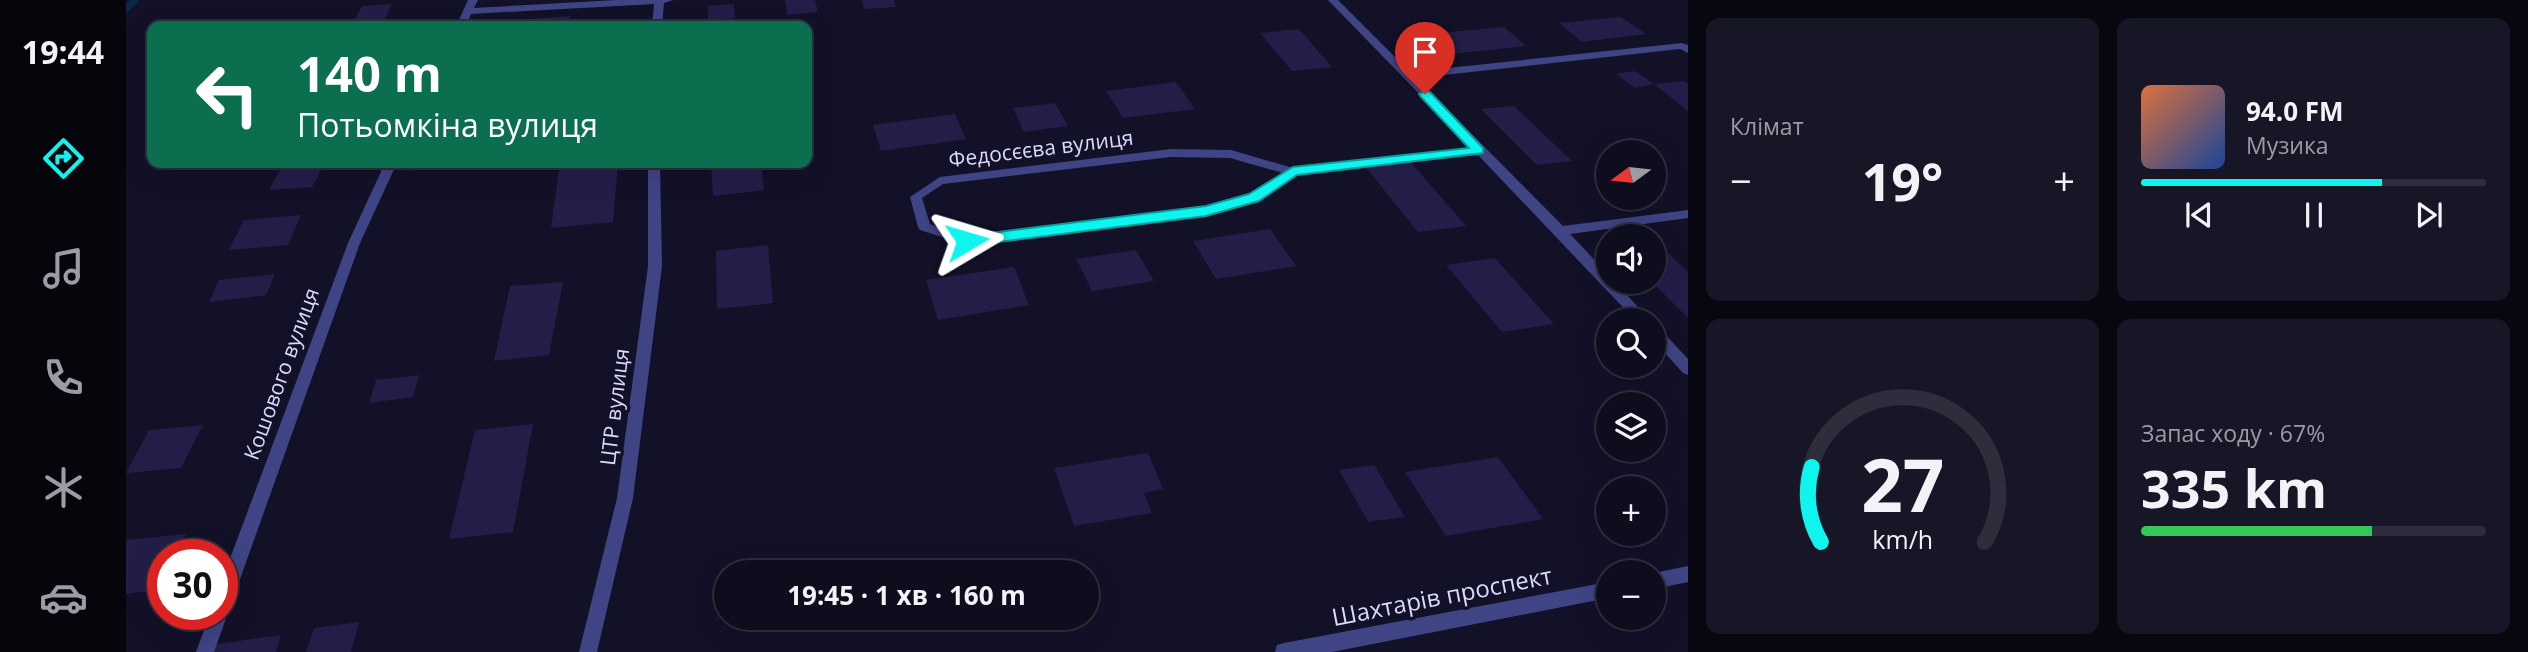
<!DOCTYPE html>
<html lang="uk">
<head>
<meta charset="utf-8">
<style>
	:root { --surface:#0e0d1e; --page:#171627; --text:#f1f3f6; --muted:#9b9ca4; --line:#2e2d3c; --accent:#0ff4ef }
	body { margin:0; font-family:"Open Sans",sans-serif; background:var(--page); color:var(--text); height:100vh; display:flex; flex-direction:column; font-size:26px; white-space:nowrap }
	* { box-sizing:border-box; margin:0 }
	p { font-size:23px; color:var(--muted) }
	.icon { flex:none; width:38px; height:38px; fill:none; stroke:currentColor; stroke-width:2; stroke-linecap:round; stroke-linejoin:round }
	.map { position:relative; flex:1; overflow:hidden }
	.drawer { display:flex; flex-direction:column; gap:18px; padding:18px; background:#080710; width:840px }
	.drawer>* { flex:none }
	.hud { position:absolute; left:21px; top:21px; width:665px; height:147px; border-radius:14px; box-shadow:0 7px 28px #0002,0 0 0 2px var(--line); background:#0b6e4f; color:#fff; overflow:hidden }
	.needle { width:46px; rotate:255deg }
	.controls { position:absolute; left:1470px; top:140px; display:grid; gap:14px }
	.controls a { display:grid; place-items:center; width:70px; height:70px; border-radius:50%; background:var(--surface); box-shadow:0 7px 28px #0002,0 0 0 2px var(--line); font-size:35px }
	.speed { position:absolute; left:21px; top:539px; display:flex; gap:14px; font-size:35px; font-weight:700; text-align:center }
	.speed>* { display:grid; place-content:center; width:91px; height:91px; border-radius:50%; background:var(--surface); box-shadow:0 7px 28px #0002,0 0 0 2px var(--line); line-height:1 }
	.speed .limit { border:10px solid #d22; background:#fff; color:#111 }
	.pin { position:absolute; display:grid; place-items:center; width:60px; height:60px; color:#fff; margin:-72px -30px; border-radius:50% 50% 50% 0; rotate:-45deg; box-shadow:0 0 7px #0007 }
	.pin .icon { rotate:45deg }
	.me { position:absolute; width:77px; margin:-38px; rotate:83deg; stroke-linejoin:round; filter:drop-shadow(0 0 5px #0008) }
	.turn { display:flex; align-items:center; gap:24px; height:147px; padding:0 35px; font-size:32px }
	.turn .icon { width:91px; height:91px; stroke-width:2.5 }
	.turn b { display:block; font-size:49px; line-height:60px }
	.big { font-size:52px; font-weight:700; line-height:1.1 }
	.drawer .widget { flex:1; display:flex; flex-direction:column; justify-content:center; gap:10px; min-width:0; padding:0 24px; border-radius:14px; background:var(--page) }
	.drawer .dial { align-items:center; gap:0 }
	.dial svg { height:182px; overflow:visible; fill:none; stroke:var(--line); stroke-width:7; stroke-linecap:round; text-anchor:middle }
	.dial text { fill:var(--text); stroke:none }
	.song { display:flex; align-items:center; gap:21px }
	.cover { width:84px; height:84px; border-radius:10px; background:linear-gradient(135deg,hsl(20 70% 55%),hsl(220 70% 35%)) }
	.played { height:7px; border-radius:4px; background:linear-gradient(90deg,var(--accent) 70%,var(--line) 70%) }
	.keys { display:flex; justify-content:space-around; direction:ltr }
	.heat { display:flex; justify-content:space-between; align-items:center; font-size:38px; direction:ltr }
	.charge { height:10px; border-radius:5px; background:linear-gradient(90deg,#34c759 67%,var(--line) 0) }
	.drawer .tiles { flex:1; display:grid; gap:18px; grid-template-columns:repeat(2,1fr) }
	.trip { position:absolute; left:588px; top:560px; width:385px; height:70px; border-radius:35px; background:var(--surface); box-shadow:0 7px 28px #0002,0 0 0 2px var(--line); font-weight:700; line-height:70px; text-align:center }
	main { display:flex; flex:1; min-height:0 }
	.dock { display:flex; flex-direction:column; width:126px; justify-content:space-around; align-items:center; background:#06050c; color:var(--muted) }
	.dock .icon { width:49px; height:49px }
	.dock .current { color:var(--accent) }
	.dock b { font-size:32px; color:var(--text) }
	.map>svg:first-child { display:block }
</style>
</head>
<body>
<main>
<nav class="dock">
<b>19:44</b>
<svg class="icon current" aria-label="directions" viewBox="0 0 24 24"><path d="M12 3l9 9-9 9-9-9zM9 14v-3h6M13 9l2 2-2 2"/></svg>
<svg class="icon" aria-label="music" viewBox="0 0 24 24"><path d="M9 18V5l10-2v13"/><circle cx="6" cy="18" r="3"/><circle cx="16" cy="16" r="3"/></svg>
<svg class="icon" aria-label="phone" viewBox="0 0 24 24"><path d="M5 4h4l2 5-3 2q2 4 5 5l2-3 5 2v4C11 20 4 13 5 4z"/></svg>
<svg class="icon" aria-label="climate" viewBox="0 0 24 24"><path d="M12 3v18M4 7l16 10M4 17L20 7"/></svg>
<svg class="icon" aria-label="car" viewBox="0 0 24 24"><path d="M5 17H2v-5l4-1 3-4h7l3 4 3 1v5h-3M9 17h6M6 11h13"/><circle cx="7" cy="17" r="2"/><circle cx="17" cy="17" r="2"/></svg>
</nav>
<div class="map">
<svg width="1562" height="652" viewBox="0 0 1562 652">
	<rect width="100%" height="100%" fill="#121128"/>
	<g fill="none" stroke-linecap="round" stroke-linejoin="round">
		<path stroke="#0d2845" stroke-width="7" d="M0,9l9,-9"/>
	</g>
	<path fill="#221e48" d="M659,0h30l3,12 -31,3z
		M736,0h32l2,7 -32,2z
		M266,4l-7,15 -31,2 8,-15z
		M608,4l1,14 -27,2v-14z
		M444,16l-2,10h-40l2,-7z
		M1495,17l25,17 -64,8 -23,-19z
		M1378,27l22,19 -75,8 -21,-20z
		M1173,29l33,38 -40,4 -32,-38z
		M1509,71l19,13 -19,4 -19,-14z
		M1558,81l4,3v27l-34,-27z
		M1050,82l19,27 -72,9 -17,-27z
		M929,103l13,23 -44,6 -11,-24z
		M1388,106l58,55 -35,4 -56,-56z
		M829,114l11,25 -85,12 -8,-26z
		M1283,160l57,66 -48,6 -54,-67z
		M199,163l-13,24 -43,3 14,-26z
		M282,163h57v2l-60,6z
		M434,163h58l-5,59 -62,6z
		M585,163h50l3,27 -51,6z
		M175,215l-13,30 -59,5 15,-30z
		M1144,229l26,37 -80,13 -23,-38z
		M1528,239l34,33v46l-36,-36z
		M642,245l5,58 -56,6 -1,-58z
		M1010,250l18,31 -62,10 -16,-32z
		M1369,258l59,66 -52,8 -56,-67z
		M888,267l15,38 -91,15 -12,-40z
		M149,274l-9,21 -57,7 10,-22z
		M437,282l-14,73 -55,6 16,-75z
		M293,375l-6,22 -44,6 7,-23z
		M407,424l-20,108 -64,7 26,-109z
		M77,425l-22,43 -55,5 23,-43z
		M1022,453l15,36 -19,4 8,20 -78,13 -20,-58z
		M1372,457l45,62 -97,17 -41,-64z
		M1248,465l31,52 -37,5 -29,-52z
		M60,534l-10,21h-13v28l-4,7 -33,4v-54z
		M233,622l-8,30h-45l8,-24z
		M155,635l-5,17h-69l2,-7z"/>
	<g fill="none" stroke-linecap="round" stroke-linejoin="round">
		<path fill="#3f4484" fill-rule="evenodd" d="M342,0h10l-4,8 143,-8h56l-9,3 -2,23h-10l2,-22 -183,10 -5,12h-10z
			M1202,0h10l72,72 272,-29 6,2v8l-8,-4 -264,29 147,148 125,-16v8l-118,16 38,40v8h7l35,38h-15l-157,-165 -182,20 -38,26 -52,14 -239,30 -47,-15 -2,-3 -8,-30 30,-20 231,-28 60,1 62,18 179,-20zM1045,157l59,1 53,15 -33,22 -44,12 -239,30 -37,-13 -8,-26 21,-14z
			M259,163h12l-37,80 -146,409h-18l14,-38h12v-34l126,-337z
			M522,163h12l2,103 -29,232 -36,154h-18l38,-154 31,-232z
			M1528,327l5,1 29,31v16l-5,-2 -29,-32z
			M1562,566v16l-34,7v-16z
			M1482,582v16l-276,54h-57l2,-7 7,-2z"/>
	</g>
	<path fill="#0ff4ef" stroke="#0a9f9b" stroke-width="2" d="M1299,91l5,1 53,56v5l-186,22 -38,26 -53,15 -239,30 -7,-5 7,-5 239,-30 43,-12 44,-27 176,-19 -48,-51 -2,-3z"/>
	<g text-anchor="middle" stroke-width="7" stroke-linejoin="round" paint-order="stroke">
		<g font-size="21" fill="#dadafd" stroke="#121128">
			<text transform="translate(915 149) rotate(-7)" y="7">Федосєєва вулиця</text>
			<text transform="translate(156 374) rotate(-70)" y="7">Кошового вулиця</text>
			<text transform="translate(489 407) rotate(-83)" y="7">ЦТР вулиця</text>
		</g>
		<g font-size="24" fill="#dadafd" stroke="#121128">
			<text transform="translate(1316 597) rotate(-11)" y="8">Шахтарів проспект</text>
		</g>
	</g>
</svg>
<div class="controls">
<a><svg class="needle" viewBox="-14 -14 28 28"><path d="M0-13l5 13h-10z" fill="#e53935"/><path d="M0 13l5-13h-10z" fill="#9b9ca4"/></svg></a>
<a><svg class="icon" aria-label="sound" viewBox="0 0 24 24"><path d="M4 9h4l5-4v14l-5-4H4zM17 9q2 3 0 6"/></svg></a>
<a><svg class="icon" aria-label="search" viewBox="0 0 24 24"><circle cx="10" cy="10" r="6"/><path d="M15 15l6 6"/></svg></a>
<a><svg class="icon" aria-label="layers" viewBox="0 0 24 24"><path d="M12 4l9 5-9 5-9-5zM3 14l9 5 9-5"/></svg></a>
<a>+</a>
<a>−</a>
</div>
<div class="speed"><div class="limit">30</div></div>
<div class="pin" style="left:1299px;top:94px;background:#d93025"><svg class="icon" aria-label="arrive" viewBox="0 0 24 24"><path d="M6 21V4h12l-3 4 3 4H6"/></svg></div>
<svg class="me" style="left:841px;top:241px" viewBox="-20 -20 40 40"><path d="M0-17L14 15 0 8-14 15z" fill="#0ff4ef" stroke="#fff" stroke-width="4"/></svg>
<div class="trip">19:45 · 1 хв · 160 m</div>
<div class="hud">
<div class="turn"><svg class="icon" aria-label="left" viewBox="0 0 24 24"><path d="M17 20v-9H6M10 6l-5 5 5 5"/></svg><div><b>140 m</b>Потьомкіна вулиця</div></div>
</div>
</div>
<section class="drawer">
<div class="tiles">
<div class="widget"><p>Клімат</p>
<div class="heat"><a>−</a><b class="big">19°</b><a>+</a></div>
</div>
<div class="widget">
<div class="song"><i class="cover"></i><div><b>94.0 FM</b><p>Музика</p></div></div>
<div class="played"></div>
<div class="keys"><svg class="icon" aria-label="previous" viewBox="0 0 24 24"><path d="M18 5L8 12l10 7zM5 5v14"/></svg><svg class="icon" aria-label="pause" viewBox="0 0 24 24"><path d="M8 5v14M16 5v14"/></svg><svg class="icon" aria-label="next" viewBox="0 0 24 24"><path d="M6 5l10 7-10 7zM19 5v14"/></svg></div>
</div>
<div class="widget dial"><svg viewBox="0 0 100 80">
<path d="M14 69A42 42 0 1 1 86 69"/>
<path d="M14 69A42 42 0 0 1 10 36" stroke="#0ff4ef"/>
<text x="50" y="56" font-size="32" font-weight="700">27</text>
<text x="50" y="72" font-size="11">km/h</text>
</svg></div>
<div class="widget"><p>Запас ходу · 67%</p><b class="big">335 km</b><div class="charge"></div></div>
</div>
</section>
</main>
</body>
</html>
